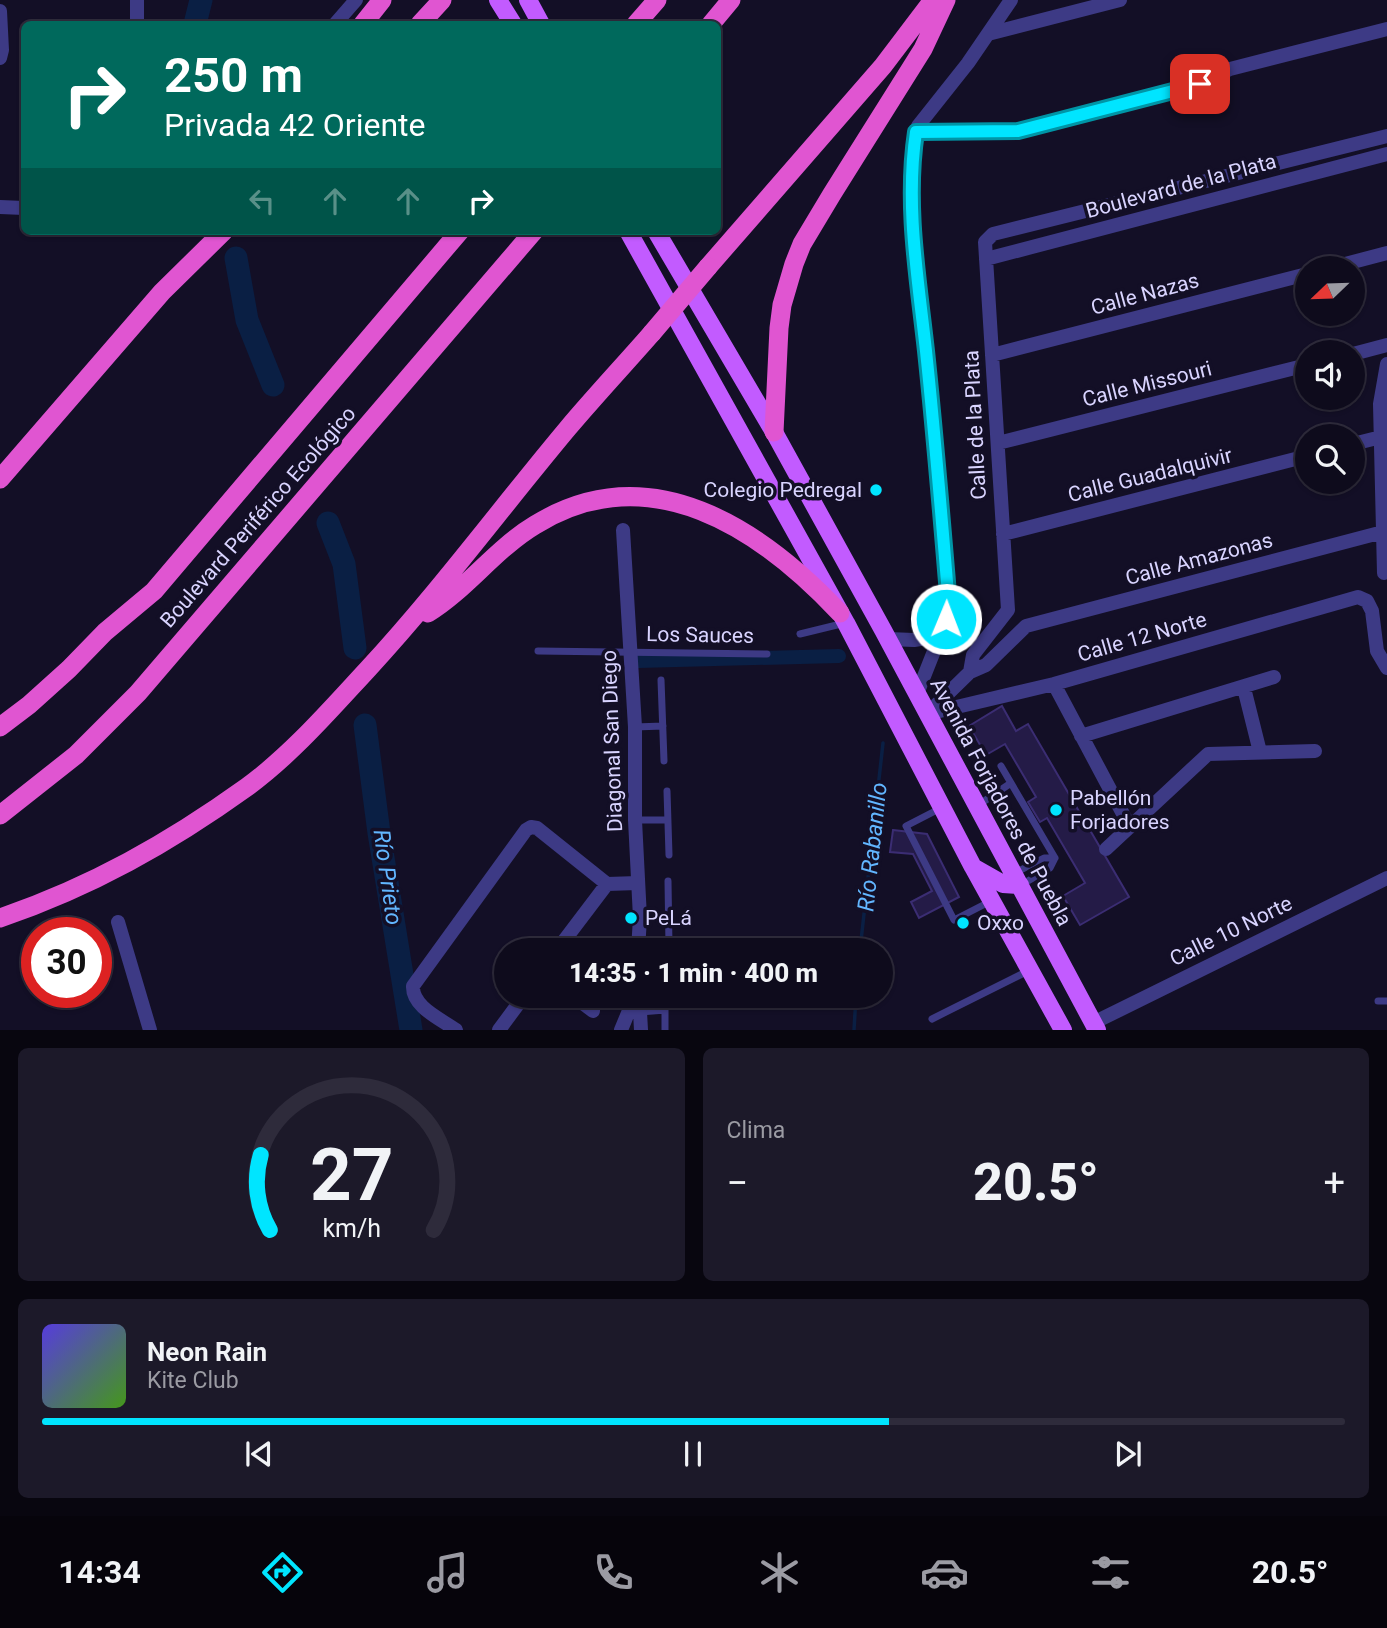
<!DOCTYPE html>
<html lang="es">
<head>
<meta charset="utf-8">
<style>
	:root { --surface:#0e0b1c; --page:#1c1929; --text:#f1f3f6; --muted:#9b9ba3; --line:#2e2b3b; --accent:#00e5ff }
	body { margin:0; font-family:Roboto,sans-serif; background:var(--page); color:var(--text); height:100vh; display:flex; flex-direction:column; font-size:26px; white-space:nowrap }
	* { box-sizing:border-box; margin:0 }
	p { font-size:23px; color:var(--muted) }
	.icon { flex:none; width:38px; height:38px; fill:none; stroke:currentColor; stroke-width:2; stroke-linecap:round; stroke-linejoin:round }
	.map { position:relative; height:1030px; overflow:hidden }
	.side { display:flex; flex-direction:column; gap:18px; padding:18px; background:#08060f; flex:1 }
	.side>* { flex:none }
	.top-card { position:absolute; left:21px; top:21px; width:700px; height:214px; border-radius:10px; box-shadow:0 2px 5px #0004,0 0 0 2px var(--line); background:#00695c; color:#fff; overflow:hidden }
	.needle { width:46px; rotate:247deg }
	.buttons { position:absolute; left:1295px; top:256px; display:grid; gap:14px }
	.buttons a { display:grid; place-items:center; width:70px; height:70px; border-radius:50%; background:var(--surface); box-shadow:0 2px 5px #0004,0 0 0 2px var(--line); font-size:35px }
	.speed { position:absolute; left:21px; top:917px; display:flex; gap:14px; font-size:35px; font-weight:700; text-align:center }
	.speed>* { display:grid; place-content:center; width:91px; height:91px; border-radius:50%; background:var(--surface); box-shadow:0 2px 5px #0004,0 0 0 2px var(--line); line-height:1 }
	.speed .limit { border:10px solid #d22; background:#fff; color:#111 }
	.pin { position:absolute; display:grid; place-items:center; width:60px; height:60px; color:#fff; margin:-30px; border-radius:14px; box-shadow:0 4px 10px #0006 }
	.me { position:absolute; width:77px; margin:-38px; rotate:1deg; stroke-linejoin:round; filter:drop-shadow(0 0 5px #0008) }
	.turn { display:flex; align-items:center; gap:24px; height:147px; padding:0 28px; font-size:32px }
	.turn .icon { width:91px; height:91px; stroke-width:2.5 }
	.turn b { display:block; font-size:49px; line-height:60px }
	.lanes { display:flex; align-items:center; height:66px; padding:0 28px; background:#0003; justify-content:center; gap:35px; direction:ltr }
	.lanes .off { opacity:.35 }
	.big { font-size:52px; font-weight:800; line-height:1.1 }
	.side .card { flex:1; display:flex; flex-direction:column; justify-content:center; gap:10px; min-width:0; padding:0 24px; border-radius:10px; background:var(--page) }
	.side .dial { align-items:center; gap:0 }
	.dial svg { height:182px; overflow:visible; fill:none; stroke:var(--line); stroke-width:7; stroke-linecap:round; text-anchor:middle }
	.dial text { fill:var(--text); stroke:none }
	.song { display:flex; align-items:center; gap:21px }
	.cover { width:84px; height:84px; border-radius:10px; background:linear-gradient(135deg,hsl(250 70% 55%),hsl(100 70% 35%)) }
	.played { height:7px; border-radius:4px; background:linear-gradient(90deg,var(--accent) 65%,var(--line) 65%) }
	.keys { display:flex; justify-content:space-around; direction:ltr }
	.heat { display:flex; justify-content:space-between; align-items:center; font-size:38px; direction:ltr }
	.side .tiles { flex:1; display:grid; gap:18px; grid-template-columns:1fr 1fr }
	.card:last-child { grid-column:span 2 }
	.trip { position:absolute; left:494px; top:938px; width:399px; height:70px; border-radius:35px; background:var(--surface); box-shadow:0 2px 5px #0004,0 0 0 2px var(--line); font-weight:800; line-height:70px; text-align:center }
	.dock { display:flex; height:112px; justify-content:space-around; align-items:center; background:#06040b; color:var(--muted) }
	.dock .icon { width:49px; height:49px }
	.dock .selected { color:var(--accent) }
	.dock b { font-size:32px; color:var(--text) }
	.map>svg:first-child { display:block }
</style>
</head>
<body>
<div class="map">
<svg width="1387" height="1030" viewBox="0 0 1387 1030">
	<rect width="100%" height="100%" fill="#130f26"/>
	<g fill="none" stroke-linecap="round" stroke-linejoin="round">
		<path stroke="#0a1f44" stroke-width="3.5" d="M860,950l23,-207
			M854,1030l2,-34"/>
		<path stroke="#0a1f44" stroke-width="14" d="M638,661l201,-5"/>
		<path stroke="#0a1f44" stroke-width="23" d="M195,24l6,-24
			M236,258l11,62 26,65
			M328,523l16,41 11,84
			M365,725l14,108 32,197"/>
	</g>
	<path fill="#241b47" stroke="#3b2d73" stroke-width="2" d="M1002,706l14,25 12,-7 101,173 -49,28 -17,-29 22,-13 -38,-65 -7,4 -12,-20 8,-5 -31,-53 -19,11 -17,-29z
		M893,830l34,4 32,63 -40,21 -8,-16 21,-11 -19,-37 -23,-2z"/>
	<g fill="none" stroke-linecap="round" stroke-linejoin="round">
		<path stroke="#3d3a85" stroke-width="7" d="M800,634l45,-11
			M538,651l229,3
			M661,680l3,81
			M635,727l28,-1
			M1001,766l54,92
			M667,791l2,64
			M977,806l34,-23
			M941,808l-35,18 48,94 37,-19
			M635,820h31
			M1015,873l29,-15h11l-5,10 -29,17
			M668,881l1,65
			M641,918l26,-3
			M1378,1001h9
			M640,1012l25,-2
			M932,1019l96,-48
			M665,1030v-34"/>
		<path stroke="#3d3a85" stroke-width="14" d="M137,0v24
			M0,11l2,39 -2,8
			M335,24l21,-24
			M988,34l132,-34
			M916,133l102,-2 175,-44 37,-18 157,-40
			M0,207l24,1
			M986,259l401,-105
			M1330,268l57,-15
			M1353,354l34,-9
			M992,355l315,-81
			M998,443l309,-78
			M1353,444l28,-7
			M623,530l12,197v93l5,98 -2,32
			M1003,534l304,-78
			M1384,573l-4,-169 7,-40
			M1008,610l-23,-368 8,-8 394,-98
			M888,639l26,1 26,-4
			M970,672l3,-17 35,-45
			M1054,684l76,143
			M1244,688l16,64
			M917,694l23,-58 9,-30 -15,-179 -23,-214 2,-61 5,-26 50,-63 43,-63
			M928,713l42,-41 16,-7 40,-39 357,-94
			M927,714l127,-30 304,-87 9,4 5,10 5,40 10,17
			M1081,736l193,-59
			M1106,849l102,-95 107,-3
			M118,922l32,108
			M557,950l50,-66 31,-1
			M573,996l20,15
			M636,996l4,16 1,18
			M1093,1023l294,-145
			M456,1030c-15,-11 -44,-23 -43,-44l113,-156 5,-3 6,1 70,56
			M499,1030l25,-34
			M621,1030l14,-34"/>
		<path stroke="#c25bff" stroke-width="18" d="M498,0l15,24
			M528,0l13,24
			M628,231l218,392 127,244 90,163
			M656,231l118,201 109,198 214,400
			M973,867l30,17 17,1"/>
		<path stroke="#e055d1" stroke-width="19" d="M363,24l19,-24
			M420,24l22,-24
			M636,24l21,-24
			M711,24l20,-24
			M708,267l175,-201 50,-66
			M774,432l5,-104 3,-23 12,-41 8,-20 30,-50 91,-145 23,-49
			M0,479l162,-187 62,-61
			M428,613c39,-24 67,-64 107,-88 115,-71 226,4 305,88
			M0,727l29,-22 40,-36 36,-37 49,-41 306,-360
			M0,815l76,-60 62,-62 396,-462
			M0,918c91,-31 169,-75 247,-131 45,-33 83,-77 121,-118 71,-77 133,-161 200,-241 27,-32 56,-63 84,-95"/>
		<path stroke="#e055d1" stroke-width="19" d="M652,333l56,-66"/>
	</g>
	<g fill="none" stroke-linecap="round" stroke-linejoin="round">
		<defs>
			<path id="route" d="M946,619l3,-13c-7,-85 -14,-170 -23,-255 -8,-73 -21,-146 -10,-219l102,-1 182,-47"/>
		</defs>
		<use href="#route" stroke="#0095a6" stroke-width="18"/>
		<use href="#route" stroke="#00e5ff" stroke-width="12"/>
	</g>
	<g fill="#00e5ff" stroke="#130f26" stroke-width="2.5">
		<circle cx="876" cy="490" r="7"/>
		<circle cx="1056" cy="810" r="7"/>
		<circle cx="631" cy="918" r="7"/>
		<circle cx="963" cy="923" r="7"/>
	</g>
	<g text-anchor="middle" stroke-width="7" stroke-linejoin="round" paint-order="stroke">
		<g font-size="21" fill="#d9d4ff" stroke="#130f26">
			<text transform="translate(1181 186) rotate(-15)" y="7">Boulevard de la Plata</text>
			<text transform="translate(1145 294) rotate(-15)" y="7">Calle Nazas</text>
			<text transform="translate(1147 384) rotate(-14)" y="7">Calle Missouri</text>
			<text transform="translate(975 425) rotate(-93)" y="7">Calle de la Plata</text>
			<text transform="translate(1150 475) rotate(-14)" y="7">Calle Guadalquivir</text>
			<text transform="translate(258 517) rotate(-49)" y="7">Boulevard Periférico Ecológico</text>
			<text transform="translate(1199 559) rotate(-15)" y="7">Calle Amazonas</text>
			<text transform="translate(700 635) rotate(1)" y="7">Los Sauces</text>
			<text transform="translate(1142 637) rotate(-16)" y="7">Calle 12 Norte</text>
			<text transform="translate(612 741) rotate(-92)" y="7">Diagonal San Diego</text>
			<text transform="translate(1001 802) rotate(62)" y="7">Avenida Forjadores de Puebla</text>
			<text transform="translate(1231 931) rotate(-26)" y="7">Calle 10 Norte</text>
		</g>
		<g font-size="21" fill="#d9d4ff" stroke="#130f26" text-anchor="start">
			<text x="862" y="497" text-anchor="end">Colegio Pedregal</text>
			<text x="1070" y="805">Pabellón<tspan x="1070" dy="24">Forjadores</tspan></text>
			<text x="645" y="925">PeLá</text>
			<text x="977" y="930">Oxxo</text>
		</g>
		<g font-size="23" font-style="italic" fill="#62b6ff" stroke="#130f26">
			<text transform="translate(872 847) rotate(-84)" y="8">Río Rabanillo</text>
			<text transform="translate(388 877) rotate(82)" y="8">Río Prieto</text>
		</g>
	</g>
</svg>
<div class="buttons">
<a><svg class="needle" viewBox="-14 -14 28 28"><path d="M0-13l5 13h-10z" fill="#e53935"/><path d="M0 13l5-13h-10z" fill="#9b9ba3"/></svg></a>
<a><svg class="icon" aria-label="sound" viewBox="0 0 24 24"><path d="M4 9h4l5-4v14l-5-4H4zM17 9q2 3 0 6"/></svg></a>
<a><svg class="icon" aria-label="search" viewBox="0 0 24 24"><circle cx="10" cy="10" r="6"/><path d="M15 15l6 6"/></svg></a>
</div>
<div class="speed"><div class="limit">30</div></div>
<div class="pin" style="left:1200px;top:84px;background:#d93025"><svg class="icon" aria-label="arrive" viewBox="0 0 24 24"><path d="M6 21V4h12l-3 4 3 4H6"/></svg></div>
<svg class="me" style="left:946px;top:619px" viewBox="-20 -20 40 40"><circle r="17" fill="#00e5ff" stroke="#fff" stroke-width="3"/><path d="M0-11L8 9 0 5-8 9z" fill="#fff"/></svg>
<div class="trip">14:35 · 1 min · 400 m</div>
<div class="top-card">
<div class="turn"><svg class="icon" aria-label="right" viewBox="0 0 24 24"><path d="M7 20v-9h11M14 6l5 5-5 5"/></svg><div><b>250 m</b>Privada 42 Oriente</div></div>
<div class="lanes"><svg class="icon off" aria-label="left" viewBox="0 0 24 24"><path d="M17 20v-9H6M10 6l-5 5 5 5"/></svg><svg class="icon off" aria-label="ahead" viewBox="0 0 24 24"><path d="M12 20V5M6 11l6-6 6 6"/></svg><svg class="icon off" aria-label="ahead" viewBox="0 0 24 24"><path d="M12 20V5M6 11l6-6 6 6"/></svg><svg class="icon" aria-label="right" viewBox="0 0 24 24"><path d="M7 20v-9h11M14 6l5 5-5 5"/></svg></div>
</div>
</div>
<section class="side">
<div class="tiles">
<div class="card dial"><svg viewBox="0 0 100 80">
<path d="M14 69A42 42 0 1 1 86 69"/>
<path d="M14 69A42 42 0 0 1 10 36" stroke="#00e5ff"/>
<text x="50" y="56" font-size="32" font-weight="700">27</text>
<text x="50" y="72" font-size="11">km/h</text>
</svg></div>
<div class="card"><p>Clima</p>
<div class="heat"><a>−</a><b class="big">20.5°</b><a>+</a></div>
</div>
<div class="card">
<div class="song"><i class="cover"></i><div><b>Neon Rain</b><p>Kite Club</p></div></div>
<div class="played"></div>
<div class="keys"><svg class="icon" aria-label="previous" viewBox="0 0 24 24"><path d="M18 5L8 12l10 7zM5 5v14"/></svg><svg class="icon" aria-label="pause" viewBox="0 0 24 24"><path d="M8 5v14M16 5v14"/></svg><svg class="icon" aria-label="next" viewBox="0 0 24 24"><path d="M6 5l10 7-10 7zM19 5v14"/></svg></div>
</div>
</div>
</section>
<nav class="dock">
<b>14:34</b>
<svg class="icon selected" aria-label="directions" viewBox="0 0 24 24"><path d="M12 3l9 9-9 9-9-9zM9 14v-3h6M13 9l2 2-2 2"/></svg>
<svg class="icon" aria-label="music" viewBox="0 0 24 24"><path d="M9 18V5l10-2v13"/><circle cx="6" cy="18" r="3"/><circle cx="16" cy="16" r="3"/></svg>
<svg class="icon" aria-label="phone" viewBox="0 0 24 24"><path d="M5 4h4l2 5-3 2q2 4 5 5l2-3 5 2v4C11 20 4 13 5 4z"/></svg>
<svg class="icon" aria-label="climate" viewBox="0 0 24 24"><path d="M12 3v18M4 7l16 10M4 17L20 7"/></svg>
<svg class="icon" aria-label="car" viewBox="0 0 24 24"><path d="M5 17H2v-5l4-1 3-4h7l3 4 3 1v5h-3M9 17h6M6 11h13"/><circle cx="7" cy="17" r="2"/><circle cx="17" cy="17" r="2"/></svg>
<svg class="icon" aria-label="filters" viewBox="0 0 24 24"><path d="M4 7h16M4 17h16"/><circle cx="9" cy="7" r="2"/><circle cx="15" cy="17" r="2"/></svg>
<b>20.5°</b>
</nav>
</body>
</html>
